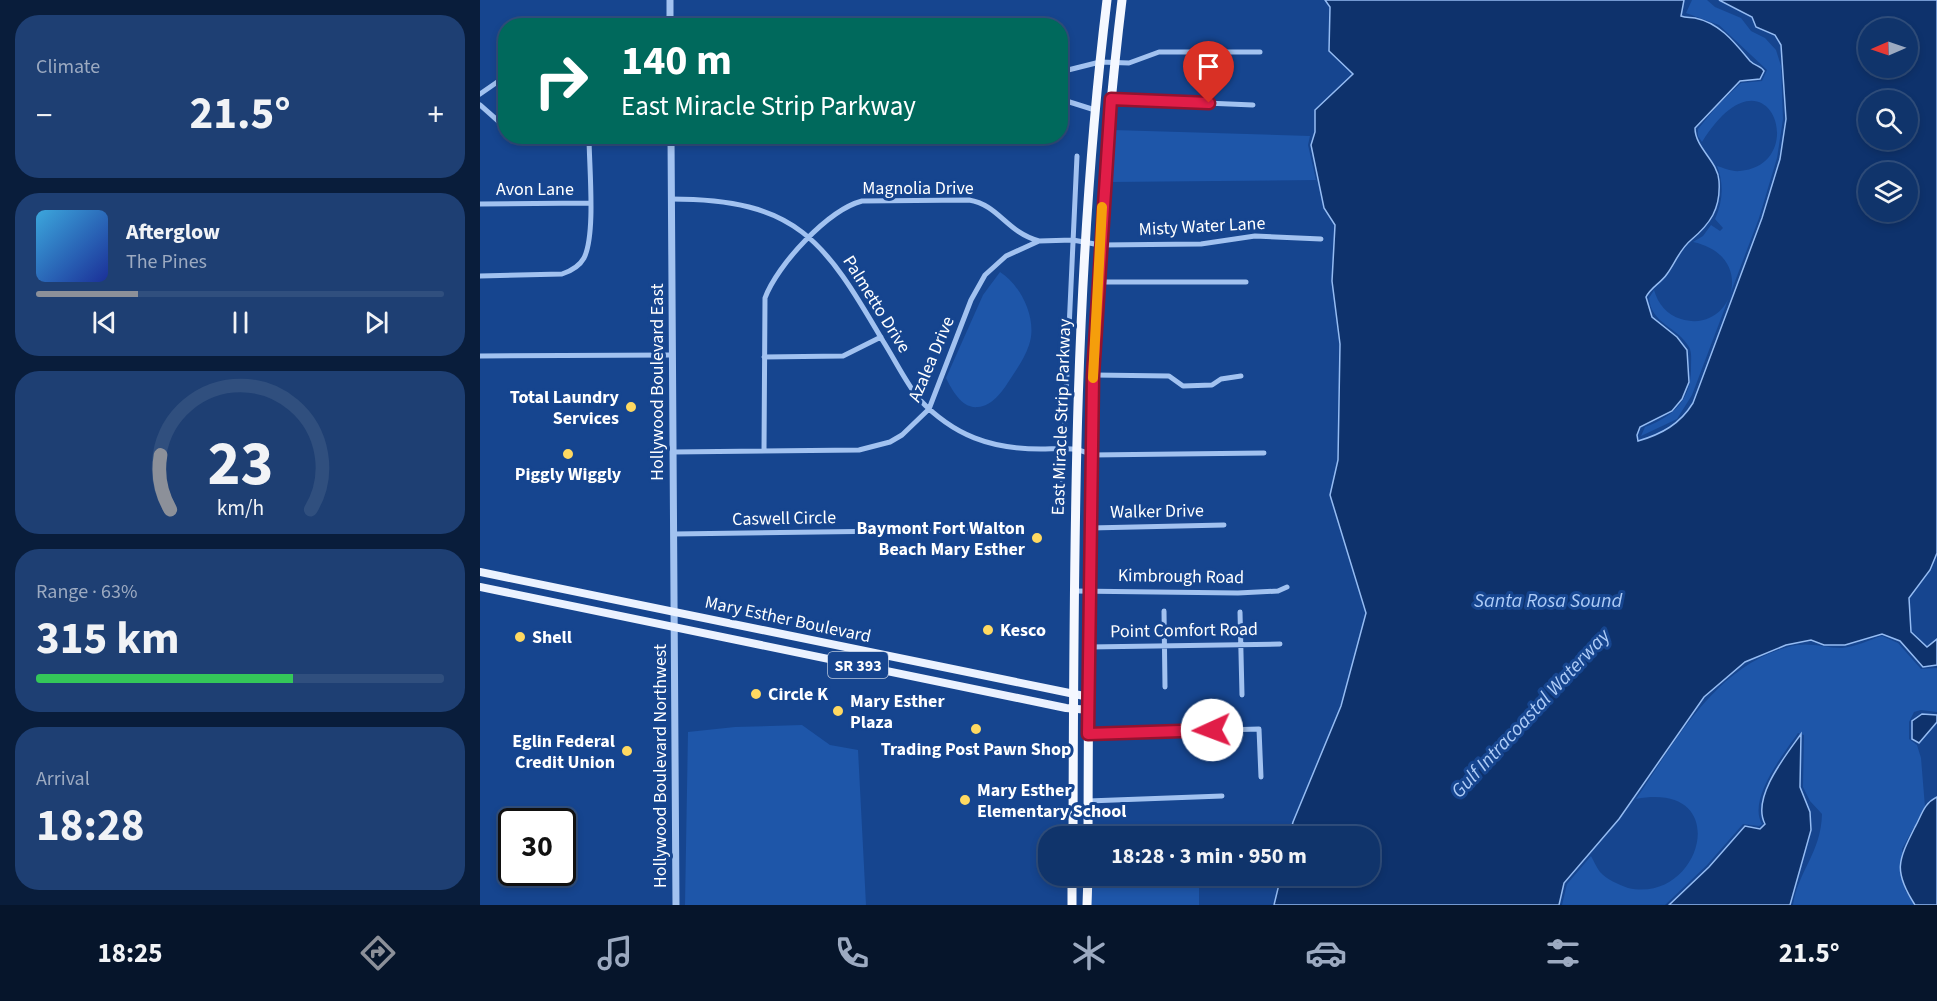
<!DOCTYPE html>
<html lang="en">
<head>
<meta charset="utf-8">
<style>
	:root { --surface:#10346b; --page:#1e3f73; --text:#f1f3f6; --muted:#9caac1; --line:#304f7e; --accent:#8c9099 }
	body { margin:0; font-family:"Source Sans 3",sans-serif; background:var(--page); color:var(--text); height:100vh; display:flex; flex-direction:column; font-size:22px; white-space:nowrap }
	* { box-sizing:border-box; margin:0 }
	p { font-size:20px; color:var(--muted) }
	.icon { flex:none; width:33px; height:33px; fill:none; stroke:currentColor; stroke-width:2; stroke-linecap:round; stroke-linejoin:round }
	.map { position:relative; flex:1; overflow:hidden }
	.details { display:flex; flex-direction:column; gap:15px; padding:15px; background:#091d3b; width:480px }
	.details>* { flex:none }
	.banner { position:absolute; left:18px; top:18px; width:570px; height:126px; border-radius:24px; box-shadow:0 3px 9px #0003,0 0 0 2px var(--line); background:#00695c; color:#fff; overflow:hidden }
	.needle { width:39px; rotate:268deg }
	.controls { position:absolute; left:1378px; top:18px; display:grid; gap:12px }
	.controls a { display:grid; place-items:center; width:60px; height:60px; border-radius:50%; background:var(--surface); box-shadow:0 3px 9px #0003,0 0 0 2px var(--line); font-size:30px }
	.speed { position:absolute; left:18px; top:808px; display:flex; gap:12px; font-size:30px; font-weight:700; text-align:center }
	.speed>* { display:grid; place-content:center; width:78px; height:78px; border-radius:50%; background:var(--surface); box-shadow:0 3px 9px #0003,0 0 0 2px var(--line); line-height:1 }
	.speed .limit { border:3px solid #111; border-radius:9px; background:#fff; color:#111 }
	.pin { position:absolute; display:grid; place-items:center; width:51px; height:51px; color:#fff; margin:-62px -26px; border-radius:50% 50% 50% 0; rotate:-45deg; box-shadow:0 0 6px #0007 }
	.pin .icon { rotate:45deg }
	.me { position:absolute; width:66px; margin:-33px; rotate:268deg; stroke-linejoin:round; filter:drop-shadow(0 0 4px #0008) }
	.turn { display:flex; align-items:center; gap:21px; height:126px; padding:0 24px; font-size:27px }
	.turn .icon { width:78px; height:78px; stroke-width:2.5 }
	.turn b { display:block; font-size:42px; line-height:51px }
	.big { font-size:45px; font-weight:700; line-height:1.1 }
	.details .tile { flex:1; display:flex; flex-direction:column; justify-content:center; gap:9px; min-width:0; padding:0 21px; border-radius:24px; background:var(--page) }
	.details .dial { align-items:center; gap:0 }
	.dial svg { height:156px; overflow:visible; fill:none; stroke:var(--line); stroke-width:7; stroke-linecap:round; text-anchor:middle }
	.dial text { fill:var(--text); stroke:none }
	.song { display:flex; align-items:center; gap:18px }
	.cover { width:72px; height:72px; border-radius:9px; background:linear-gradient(135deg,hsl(200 70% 55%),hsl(230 70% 35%)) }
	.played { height:6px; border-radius:3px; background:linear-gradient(90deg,var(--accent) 25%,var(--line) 25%) }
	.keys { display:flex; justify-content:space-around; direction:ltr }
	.heat { display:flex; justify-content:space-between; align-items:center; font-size:33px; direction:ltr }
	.charge { height:9px; border-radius:4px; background:linear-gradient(90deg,#34c759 63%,var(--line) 0) }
	.trip { position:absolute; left:558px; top:826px; width:342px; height:60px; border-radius:24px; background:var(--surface); box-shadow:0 3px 9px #0003,0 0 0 2px var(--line); font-weight:700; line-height:60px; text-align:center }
	.menu { display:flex; height:96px; justify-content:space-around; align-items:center; background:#06152b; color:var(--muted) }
	.menu .icon { width:42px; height:42px }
	.menu .selected { color:var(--accent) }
	.menu b { font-size:27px; color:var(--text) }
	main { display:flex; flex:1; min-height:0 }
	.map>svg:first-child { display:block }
</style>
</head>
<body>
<main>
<section class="details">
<div class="tile"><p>Climate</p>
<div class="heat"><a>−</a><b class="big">21.5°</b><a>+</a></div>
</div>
<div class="tile">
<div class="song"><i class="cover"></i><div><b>Afterglow</b><p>The Pines</p></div></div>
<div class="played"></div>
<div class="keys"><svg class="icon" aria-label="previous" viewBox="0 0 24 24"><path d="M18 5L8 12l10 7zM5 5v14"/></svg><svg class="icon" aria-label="pause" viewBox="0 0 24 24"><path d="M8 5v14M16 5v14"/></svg><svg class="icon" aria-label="next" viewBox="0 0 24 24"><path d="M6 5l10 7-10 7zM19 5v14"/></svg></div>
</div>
<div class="tile dial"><svg viewBox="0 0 100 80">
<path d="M14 69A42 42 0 1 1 86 69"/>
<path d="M14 69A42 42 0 0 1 9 41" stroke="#8c9099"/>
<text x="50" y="56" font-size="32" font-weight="700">23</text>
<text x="50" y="72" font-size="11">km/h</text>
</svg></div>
<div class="tile"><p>Range · 63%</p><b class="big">315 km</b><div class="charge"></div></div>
<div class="tile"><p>Arrival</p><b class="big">18:28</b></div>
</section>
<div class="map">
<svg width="1457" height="905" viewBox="0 0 1457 905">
	<rect width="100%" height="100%" fill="#16458f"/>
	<path fill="#1e56a9" d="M1212,0h15l8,7 26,11 10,13 14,7 11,12 5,16 2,53 -6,39 -18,60 -67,177 -15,24 -36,17 4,-9c30,-11 47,-29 46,-61 0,-6 1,-14 -2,-19 -11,-20 -38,-23 -40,-49l5,-8c4,14 13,25 27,29 51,16 78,-63 12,-77l10,-6 8,-11 9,6 3,-3 -8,-9c8,-17 9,-36 2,-53 7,2 15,6 23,5 72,-6 28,-134 -38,-29l-4,-6v-7l19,-23 24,-23 21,-2 5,-11 -48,-45 -33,-12z
		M633,130l197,6 -2,9 8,35 -207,2z
		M520,272c21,13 38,48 29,73 -4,13 -13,25 -20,36 -7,11 -17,25 -31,26 -16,2 -26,-17 -32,-29l37,-83z
		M1402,636l16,7 23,26 16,-1v44l-16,-2 -7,2 -5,10v17l8,6 4,13 4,49 -23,42 3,41 10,15h-122c5,-34 28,-52 29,-91l-12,-13 -7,-14 1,-52 -6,-2c-13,19 -51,66 -36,91l-3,2 -16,-2 -36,41 -42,40h-103l5,-21 24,-28c3,5 5,11 9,16 7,8 18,12 28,16 74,17 107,-108 8,-89 40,-58 78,-132 152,-152 22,-6 33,1 54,1 13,-1 27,-8 40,-12z
		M322,725l28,20 28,5 8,155h-181l3,-173 47,-5z
		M809,824l-3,13h-193z
		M611,876h187l-2,8 -77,4v17h-108z"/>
	<path fill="#0e326c" stroke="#95bcf3" stroke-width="1.5" fill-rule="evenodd" d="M845,0h359l-3,16c5,2 9,1 14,2 25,5 40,25 55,43 5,5 11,5 14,10l-4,8 -20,2 -45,47c0,20 23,33 24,53 2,28 -9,43 -28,59 -11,9 -16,23 -24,34 -6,9 -16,13 -21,23l6,20 25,20 10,13 2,32 -7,17 -10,12 -32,16 -3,8 1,6c24,-7 42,-17 55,-38l69,-185 18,-59 6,-40 -5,-74 -6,-10 -19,-8 -4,-10 -33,-17h218v553l-7,17 -21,28 2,34 16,15 10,-8v26l-14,2 -23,-26 -18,-7 -37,11h-21l-13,-5 -25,5 -41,17 -41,35 -85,122 -55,64 -5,22h-285l7,-29h89v-39h-81l4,-15 48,-116 25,-93 -36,-118 8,-35 2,-116 -8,-63 3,-56 -11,-17 -13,-63 4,-13v-22l38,-36 -24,-23 1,-44zM1428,28v40h-39v-40zM1428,100v40h-39v-40zM1428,172v40h-39v-40z
		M1442,714l15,1v7l-18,21 -7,-4v-18z
		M1321,734l-1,53 10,25 1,18 -21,75h-121l40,-38 36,-41 15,3 5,-5c-14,-26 21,-69 36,-90z
		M1457,797v108h-22c-22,-34 -17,-44 0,-78 7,-12 8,-23 22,-30z"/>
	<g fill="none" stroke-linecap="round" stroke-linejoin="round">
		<path stroke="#a2c2f0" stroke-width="5" d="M580,72l40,-10 29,1 30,-11h101
			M0,94l26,-18
			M580,99l35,11
			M631,99l142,6
			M0,105l25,22
			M191,199c126,0 153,41 212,142 12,19 22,40 36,58 35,37 72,50 122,50 17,0 35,-3 50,6l173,-2
			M0,204l109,-1
			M0,276l82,-2c9,-3 17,-7 22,-16 12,-24 5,-92 5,-122
			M618,282h148
			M0,356l192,-1
			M284,357l79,-1 38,-19
			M614,375l75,1 14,10 29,-1 9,-6 20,-3
			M284,451l1,-153c12,-33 63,-88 97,-97l107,-1c30,5 37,32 70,41
			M193,452l186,-2 31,-8 12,-7 27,-26 42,-109 14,-25 21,-19 33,-15 34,-1 27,5 101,-1 54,-8 66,3
			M582,480l15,-324
			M610,528l134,-3
			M194,534l293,-4
			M594,591l164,2 40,-2 9,-4
			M684,611l1,76
			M760,612l2,83
			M609,647l191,-3
			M608,734l171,-5 2,48
			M608,801l134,-5"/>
		<path stroke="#a2c2f0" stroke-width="7" d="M190,0v26
			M191,136l5,769"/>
		<path stroke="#ebf2ff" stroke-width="8" d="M0,572l609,125
			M0,587l586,121 23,2"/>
		<path stroke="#f5f8ff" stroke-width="9" d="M593,837c1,-280 0,-559 34,-837
			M608,837c1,-280 0,-559 34,-837
			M592,905v-29
			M607,905l1,-29"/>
	</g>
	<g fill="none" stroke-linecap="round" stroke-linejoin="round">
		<defs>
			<path id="route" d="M729,103l-98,-4 -18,276 -5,359 124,-4"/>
		</defs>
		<use href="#route" stroke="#92132f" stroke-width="15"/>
		<use href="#route" stroke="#e11d48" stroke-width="10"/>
		<path stroke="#f59e0b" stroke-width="10" d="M613,378l9,-171"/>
	</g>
	<g fill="#ffd961" stroke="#16458f" stroke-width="2">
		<circle cx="151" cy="407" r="6"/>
		<circle cx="88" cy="454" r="6"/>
		<circle cx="557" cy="538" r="6"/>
		<circle cx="508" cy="630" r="6"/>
		<circle cx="40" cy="637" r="6"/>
		<circle cx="276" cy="694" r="6"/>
		<circle cx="358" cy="711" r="6"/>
		<circle cx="496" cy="729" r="6"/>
		<circle cx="147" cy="751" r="6"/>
		<circle cx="485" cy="800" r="6"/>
	</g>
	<g text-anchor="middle" stroke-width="6" stroke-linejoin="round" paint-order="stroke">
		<rect fill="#16458f" stroke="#b9c7dd" stroke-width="1.5" x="348" y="652" width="60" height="26" rx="4.5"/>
		<g font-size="16" font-weight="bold" fill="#fff">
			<text x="378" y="671">SR 393</text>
		</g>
		<g font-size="18" fill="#fff" stroke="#16458f">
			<text x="438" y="194">Magnolia Drive</text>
			<text x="55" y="195">Avon Lane</text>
			<text transform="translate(722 226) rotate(-3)" y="6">Misty Water Lane</text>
			<text transform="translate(397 304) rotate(58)" y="6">Palmetto Drive</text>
			<text transform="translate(451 359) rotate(-67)" y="6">Azalea Drive</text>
			<text transform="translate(177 382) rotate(-90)" y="6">Hollywood Boulevard East</text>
			<text transform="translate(581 417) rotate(-88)" y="6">East Miracle Strip Parkway</text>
			<text transform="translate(677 511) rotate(-1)" y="6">Walker Drive</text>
			<text transform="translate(304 518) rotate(-1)" y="6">Caswell Circle</text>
			<text transform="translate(701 576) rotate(1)" y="6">Kimbrough Road</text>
			<text transform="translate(308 619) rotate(12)" y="6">Mary Esther Boulevard</text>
			<text transform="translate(704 630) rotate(-1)" y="6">Point Comfort Road</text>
			<text transform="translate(180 766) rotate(-90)" y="6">Hollywood Boulevard Northwest</text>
		</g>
		<g font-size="18" font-weight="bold" fill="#fff" stroke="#16458f" text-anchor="start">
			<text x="139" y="403" text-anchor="end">Total Laundry<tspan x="139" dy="21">Services</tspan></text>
			<text x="88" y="480" text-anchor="middle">Piggly Wiggly</text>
			<text x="545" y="534" text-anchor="end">Baymont Fort Walton<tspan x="545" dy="21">Beach Mary Esther</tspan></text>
			<text x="520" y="636">Kesco</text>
			<text x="52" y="643">Shell</text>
			<text x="288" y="700">Circle K</text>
			<text x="370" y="707">Mary Esther<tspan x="370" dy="21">Plaza</tspan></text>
			<text x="135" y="747" text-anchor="end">Eglin Federal<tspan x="135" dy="21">Credit Union</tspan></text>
			<text x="496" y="755" text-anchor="middle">Trading Post Pawn Shop</text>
			<text x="497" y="796">Mary Esther<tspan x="497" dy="21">Elementary School</tspan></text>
		</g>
		<g font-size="20" font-style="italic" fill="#aeccf7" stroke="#16458f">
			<text x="1068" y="607">Santa Rosa Sound</text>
			<text transform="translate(1050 713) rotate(-47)" y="7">Gulf Intracoastal Waterway</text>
		</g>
	</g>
</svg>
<div class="controls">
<a><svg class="needle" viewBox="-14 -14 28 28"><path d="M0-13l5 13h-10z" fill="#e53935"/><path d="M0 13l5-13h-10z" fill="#9caac1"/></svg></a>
<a><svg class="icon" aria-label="search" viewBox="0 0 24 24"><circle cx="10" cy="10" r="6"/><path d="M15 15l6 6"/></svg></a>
<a><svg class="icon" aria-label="layers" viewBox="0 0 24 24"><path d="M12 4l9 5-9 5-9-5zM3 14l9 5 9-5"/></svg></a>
</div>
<div class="speed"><div class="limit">30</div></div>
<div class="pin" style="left:729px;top:103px;background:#d93025"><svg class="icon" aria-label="arrive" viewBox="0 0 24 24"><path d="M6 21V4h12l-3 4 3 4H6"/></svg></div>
<svg class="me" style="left:732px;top:730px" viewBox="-20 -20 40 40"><circle r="19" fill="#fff"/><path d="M0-13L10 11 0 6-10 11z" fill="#e11d48"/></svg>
<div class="trip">18:28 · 3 min · 950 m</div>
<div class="banner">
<div class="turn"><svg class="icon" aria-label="right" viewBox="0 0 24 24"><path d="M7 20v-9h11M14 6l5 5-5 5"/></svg><div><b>140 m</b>East Miracle Strip Parkway</div></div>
</div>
</div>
</main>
<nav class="menu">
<b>18:25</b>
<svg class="icon selected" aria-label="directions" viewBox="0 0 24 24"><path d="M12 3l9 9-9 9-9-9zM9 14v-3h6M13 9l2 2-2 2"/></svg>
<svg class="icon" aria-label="music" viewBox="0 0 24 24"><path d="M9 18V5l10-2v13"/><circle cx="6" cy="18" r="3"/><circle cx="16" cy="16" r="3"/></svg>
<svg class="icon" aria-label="phone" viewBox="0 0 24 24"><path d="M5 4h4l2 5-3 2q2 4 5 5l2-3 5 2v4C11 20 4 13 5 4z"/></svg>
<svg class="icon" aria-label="climate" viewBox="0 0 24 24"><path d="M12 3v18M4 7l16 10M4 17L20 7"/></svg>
<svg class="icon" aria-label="car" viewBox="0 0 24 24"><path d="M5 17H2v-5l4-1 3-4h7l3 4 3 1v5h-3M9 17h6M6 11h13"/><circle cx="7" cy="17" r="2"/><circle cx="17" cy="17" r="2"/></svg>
<svg class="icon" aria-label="filters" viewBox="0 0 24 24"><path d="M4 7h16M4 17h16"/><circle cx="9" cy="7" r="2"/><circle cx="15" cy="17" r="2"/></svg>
<b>21.5°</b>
</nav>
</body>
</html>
